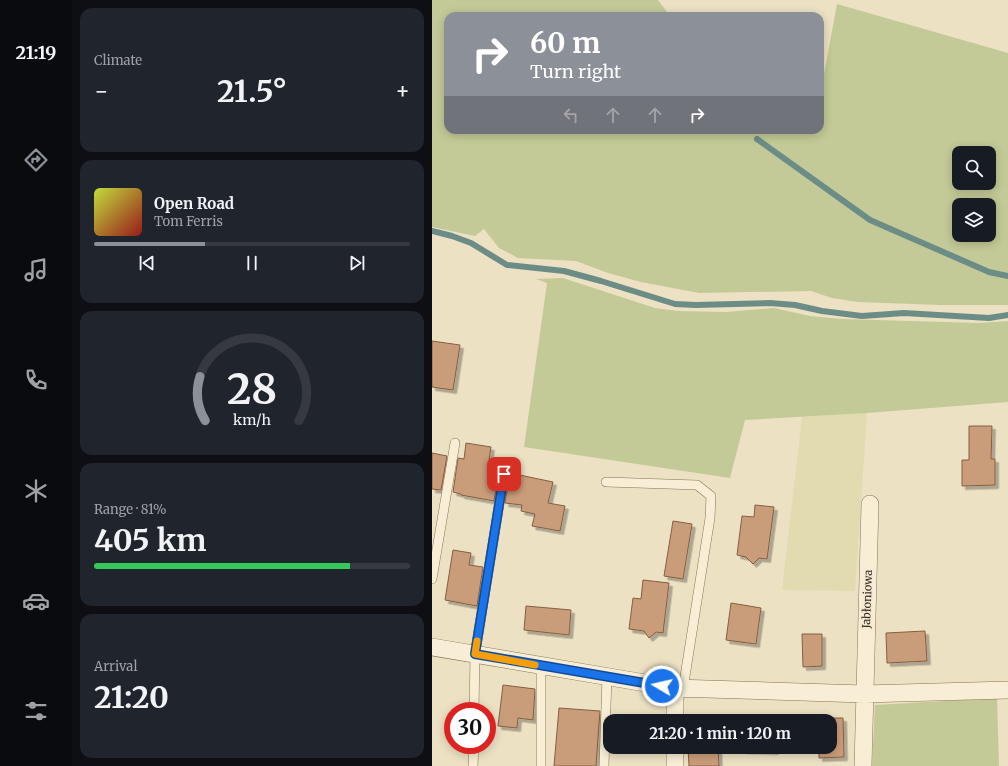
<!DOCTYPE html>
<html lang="en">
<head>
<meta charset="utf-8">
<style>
	:root { --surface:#171b24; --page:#20242c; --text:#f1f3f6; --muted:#9ea1a6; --line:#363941; --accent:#8c9099 }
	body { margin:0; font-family:Merriweather,serif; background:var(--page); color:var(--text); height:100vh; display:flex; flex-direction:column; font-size:15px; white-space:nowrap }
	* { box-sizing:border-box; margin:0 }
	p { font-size:13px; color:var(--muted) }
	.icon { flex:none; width:22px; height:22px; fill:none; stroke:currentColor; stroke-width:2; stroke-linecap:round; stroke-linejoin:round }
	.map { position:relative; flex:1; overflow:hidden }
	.panel { display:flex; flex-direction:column; gap:8px; padding:8px; background:#0d0f14; width:360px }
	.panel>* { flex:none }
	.top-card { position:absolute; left:12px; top:12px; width:380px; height:122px; border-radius:12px; box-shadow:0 2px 10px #0003; background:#8c9099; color:#fff; overflow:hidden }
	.fabs { position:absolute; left:520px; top:146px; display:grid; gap:8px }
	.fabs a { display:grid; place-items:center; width:44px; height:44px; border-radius:8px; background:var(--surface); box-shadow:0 2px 10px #0003; font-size:20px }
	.speed { position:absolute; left:12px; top:702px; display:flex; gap:8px; font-size:20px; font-weight:700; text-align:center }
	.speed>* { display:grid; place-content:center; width:52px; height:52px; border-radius:50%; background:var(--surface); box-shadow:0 2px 10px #0003; line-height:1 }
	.speed .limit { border:6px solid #d22; background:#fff; color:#111 }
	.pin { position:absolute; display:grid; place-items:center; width:34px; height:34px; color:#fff; margin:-17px; border-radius:8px; box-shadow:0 2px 6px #0006 }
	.me { position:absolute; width:44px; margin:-22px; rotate:279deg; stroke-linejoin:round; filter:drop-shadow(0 0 3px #0008) }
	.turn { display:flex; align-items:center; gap:14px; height:84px; padding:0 20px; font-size:18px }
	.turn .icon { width:52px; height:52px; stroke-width:2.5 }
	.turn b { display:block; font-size:28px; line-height:34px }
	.lanes { display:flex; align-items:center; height:38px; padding:0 20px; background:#0003; justify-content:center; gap:20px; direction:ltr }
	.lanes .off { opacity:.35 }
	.big { font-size:30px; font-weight:700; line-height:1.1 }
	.panel .widget { flex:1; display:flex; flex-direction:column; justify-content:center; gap:6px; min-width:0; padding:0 14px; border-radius:12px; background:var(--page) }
	.panel .dial { align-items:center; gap:0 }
	.dial svg { height:104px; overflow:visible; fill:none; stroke:var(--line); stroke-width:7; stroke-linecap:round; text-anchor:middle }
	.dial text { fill:var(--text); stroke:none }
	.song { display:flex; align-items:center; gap:12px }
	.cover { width:48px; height:48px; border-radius:6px; background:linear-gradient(135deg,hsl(70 70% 55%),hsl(0 70% 35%)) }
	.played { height:4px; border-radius:2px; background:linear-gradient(90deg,var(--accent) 35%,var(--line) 35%) }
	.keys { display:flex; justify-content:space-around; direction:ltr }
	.heat { display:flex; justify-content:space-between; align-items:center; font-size:22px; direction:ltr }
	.charge { height:6px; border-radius:3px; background:linear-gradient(90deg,#34c759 81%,var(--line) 0) }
	.trip { position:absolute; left:171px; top:714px; width:234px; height:40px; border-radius:12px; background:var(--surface); box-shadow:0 2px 10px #0003; font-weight:700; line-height:40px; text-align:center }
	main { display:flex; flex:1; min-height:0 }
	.tabs { display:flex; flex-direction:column; width:72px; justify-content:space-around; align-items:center; background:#090b0e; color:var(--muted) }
	.tabs .icon { width:28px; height:28px }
	.tabs .selected { color:var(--accent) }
	.tabs b { font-size:18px; color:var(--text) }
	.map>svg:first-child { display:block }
</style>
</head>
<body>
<main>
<nav class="tabs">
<b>21:19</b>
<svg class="icon selected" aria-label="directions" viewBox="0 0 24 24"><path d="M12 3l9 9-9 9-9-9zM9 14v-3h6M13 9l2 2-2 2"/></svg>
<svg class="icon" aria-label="music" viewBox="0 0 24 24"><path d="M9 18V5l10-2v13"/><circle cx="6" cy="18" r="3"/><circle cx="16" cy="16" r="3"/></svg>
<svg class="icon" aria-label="phone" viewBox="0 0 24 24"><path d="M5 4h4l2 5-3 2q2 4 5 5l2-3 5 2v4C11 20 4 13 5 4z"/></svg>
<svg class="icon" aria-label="climate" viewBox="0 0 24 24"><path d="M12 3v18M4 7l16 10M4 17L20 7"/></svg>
<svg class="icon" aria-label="car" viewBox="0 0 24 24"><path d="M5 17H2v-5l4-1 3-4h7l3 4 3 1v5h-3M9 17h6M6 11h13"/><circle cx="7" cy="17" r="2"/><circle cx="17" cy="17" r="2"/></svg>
<svg class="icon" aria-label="filters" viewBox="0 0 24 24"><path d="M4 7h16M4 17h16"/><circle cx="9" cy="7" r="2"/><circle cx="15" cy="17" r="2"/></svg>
</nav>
<section class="panel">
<div class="widget"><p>Climate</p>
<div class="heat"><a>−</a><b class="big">21.5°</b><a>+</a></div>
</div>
<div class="widget">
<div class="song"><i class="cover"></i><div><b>Open Road</b><p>Tom Ferris</p></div></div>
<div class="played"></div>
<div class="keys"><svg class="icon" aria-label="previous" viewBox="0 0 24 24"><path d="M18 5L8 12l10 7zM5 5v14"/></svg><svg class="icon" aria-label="pause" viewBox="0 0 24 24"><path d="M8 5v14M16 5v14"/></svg><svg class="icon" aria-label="next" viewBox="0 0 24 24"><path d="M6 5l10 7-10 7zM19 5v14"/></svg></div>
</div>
<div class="widget dial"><svg viewBox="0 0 100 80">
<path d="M14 69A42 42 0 1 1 86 69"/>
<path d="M14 69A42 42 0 0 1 10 35" stroke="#8c9099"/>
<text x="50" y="56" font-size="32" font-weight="700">28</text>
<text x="50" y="72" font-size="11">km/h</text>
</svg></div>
<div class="widget"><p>Range · 81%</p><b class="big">405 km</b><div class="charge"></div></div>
<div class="widget"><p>Arrival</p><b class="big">21:20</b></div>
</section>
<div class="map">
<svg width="576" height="766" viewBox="0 0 576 766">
	<defs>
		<filter id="shadow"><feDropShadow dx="3.5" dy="3.5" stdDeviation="0" flood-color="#0004"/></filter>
	</defs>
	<rect width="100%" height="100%" fill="#ece1c3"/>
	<path fill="#e2dbb0" d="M435,413l-12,178 -73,-1 20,-173z"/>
	<path fill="#c3ca97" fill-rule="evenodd" d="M0,0h226l12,16h-222v114h372v-34l17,-92 171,49v252h-68l-82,-3 -26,-4 -21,-7 -112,2 -58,-11 -33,-9 -32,-12 -58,-3 -19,-10 -15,-19 -9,7 -43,-9zM527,153h30v30h-30zM527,205h30v30h-30z
		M131,278l92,30 23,3 48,1 48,-4 36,8 32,3 138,4 28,-2v81l-141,11 -122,7 -15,58 -206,-31 23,-164 -11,-4z
		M565,698l2,68h-127l3,-61z"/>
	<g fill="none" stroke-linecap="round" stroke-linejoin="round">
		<path stroke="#6c8d86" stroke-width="6" d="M325,139l113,81 119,52 19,4
			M0,231l20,5 19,7 36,22 57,6 37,10 74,23 21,1 74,-2 25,2 27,6 40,5 42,-3 85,5 19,-3"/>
	</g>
	<path fill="#ca9d7a" stroke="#845e41" filter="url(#shadow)" d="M0,341l28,4 -7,45 -21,-3z
		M537,426h23l-1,33h4v26l-33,1v-26h7z
		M34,443l25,4 -2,13 11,2 -6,39 -33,-6v-1l-8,-2 5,-34 6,1z
		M0,453l15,3 -6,34 -9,-1z
		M78,473l43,9 -5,21 17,3 -5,25 -28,-5 3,-12 -14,-3 1,-6 -17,-2z
		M323,505l19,2 -7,52 -8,-1 -6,6 -7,-7 -9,-2 5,-39 12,1z
		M241,521l19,3 -9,55 -19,-3z
		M21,550l18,3 -2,12 14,2 -6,39 -32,-6z
		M211,580l26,3 -6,50 -7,-1 -7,6 -5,-7 -15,-2 4,-31 8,1z
		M299,603l30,5 -5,36 -30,-4z
		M94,606l45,4 -2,25 -45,-5z
		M493,631l2,30 -40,2 -1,-30z
		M370,634h20v32l-19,1z
		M71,685l32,4 -2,31 -15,-2 -1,10 -19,-2z
		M127,708l41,3 -4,55h-42z
		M311,718l32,1v2h-32z
		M388,718h23l1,39 -25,1v-11h11v-26h-10z
		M256,747h30l1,19h-30z
		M311,747h32v4l-32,-1z"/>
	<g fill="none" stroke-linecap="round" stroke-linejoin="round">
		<defs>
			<path id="lane" d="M174,482l91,3 14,11 -1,22 -27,171
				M0,579l23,-136
				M42,711l1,-57 29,-180
				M41,766l1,-21
				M109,766v-100
				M172,766l3,-89"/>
			<path id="street" d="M0,647l243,41 189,6 144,-4
				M243,721v-33
				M243,766v-19
				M431,766l7,-262"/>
		</defs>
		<use href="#lane" stroke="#86735a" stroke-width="10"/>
		<use href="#street" stroke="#86735a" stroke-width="18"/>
		<use href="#lane" stroke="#f8eed6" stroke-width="9"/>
		<use href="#street" stroke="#f8eed6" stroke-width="17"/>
	</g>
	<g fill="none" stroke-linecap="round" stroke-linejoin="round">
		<defs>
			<path id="route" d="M72,474l-29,180 187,32"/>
		</defs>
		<use href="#route" stroke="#114b97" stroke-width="10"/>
		<use href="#route" stroke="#1a73e8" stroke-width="7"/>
		<path stroke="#f59e0b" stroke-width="7" d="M45,641l-2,13 60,11"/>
	</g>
	<g text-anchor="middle" stroke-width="4" stroke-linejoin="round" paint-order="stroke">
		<g font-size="11" fill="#362a1e" stroke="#f4ebd2">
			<text transform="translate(435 599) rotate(-88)" y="4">Jabłoniowa</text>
		</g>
	</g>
</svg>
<div class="fabs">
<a><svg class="icon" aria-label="search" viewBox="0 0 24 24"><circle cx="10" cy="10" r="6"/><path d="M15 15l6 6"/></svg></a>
<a><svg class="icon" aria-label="layers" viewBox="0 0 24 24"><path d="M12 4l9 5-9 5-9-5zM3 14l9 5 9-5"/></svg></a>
</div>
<div class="speed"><div class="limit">30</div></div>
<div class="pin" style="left:72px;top:474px;background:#d93025"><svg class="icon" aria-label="arrive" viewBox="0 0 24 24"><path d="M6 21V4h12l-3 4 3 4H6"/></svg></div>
<svg class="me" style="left:230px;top:686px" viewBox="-20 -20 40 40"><circle r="17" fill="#1a73e8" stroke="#fff" stroke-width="3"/><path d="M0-11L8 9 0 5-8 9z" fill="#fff"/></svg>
<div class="trip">21:20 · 1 min · 120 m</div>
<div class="top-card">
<div class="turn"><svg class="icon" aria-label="right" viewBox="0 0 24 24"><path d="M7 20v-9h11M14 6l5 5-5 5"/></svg><div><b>60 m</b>Turn right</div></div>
<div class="lanes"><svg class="icon off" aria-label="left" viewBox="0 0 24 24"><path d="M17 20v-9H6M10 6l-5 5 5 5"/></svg><svg class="icon off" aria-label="ahead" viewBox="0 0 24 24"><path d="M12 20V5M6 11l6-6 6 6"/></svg><svg class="icon off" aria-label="ahead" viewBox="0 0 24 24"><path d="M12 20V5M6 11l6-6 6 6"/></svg><svg class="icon" aria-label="right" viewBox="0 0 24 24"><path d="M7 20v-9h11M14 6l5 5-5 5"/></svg></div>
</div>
</div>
</main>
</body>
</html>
